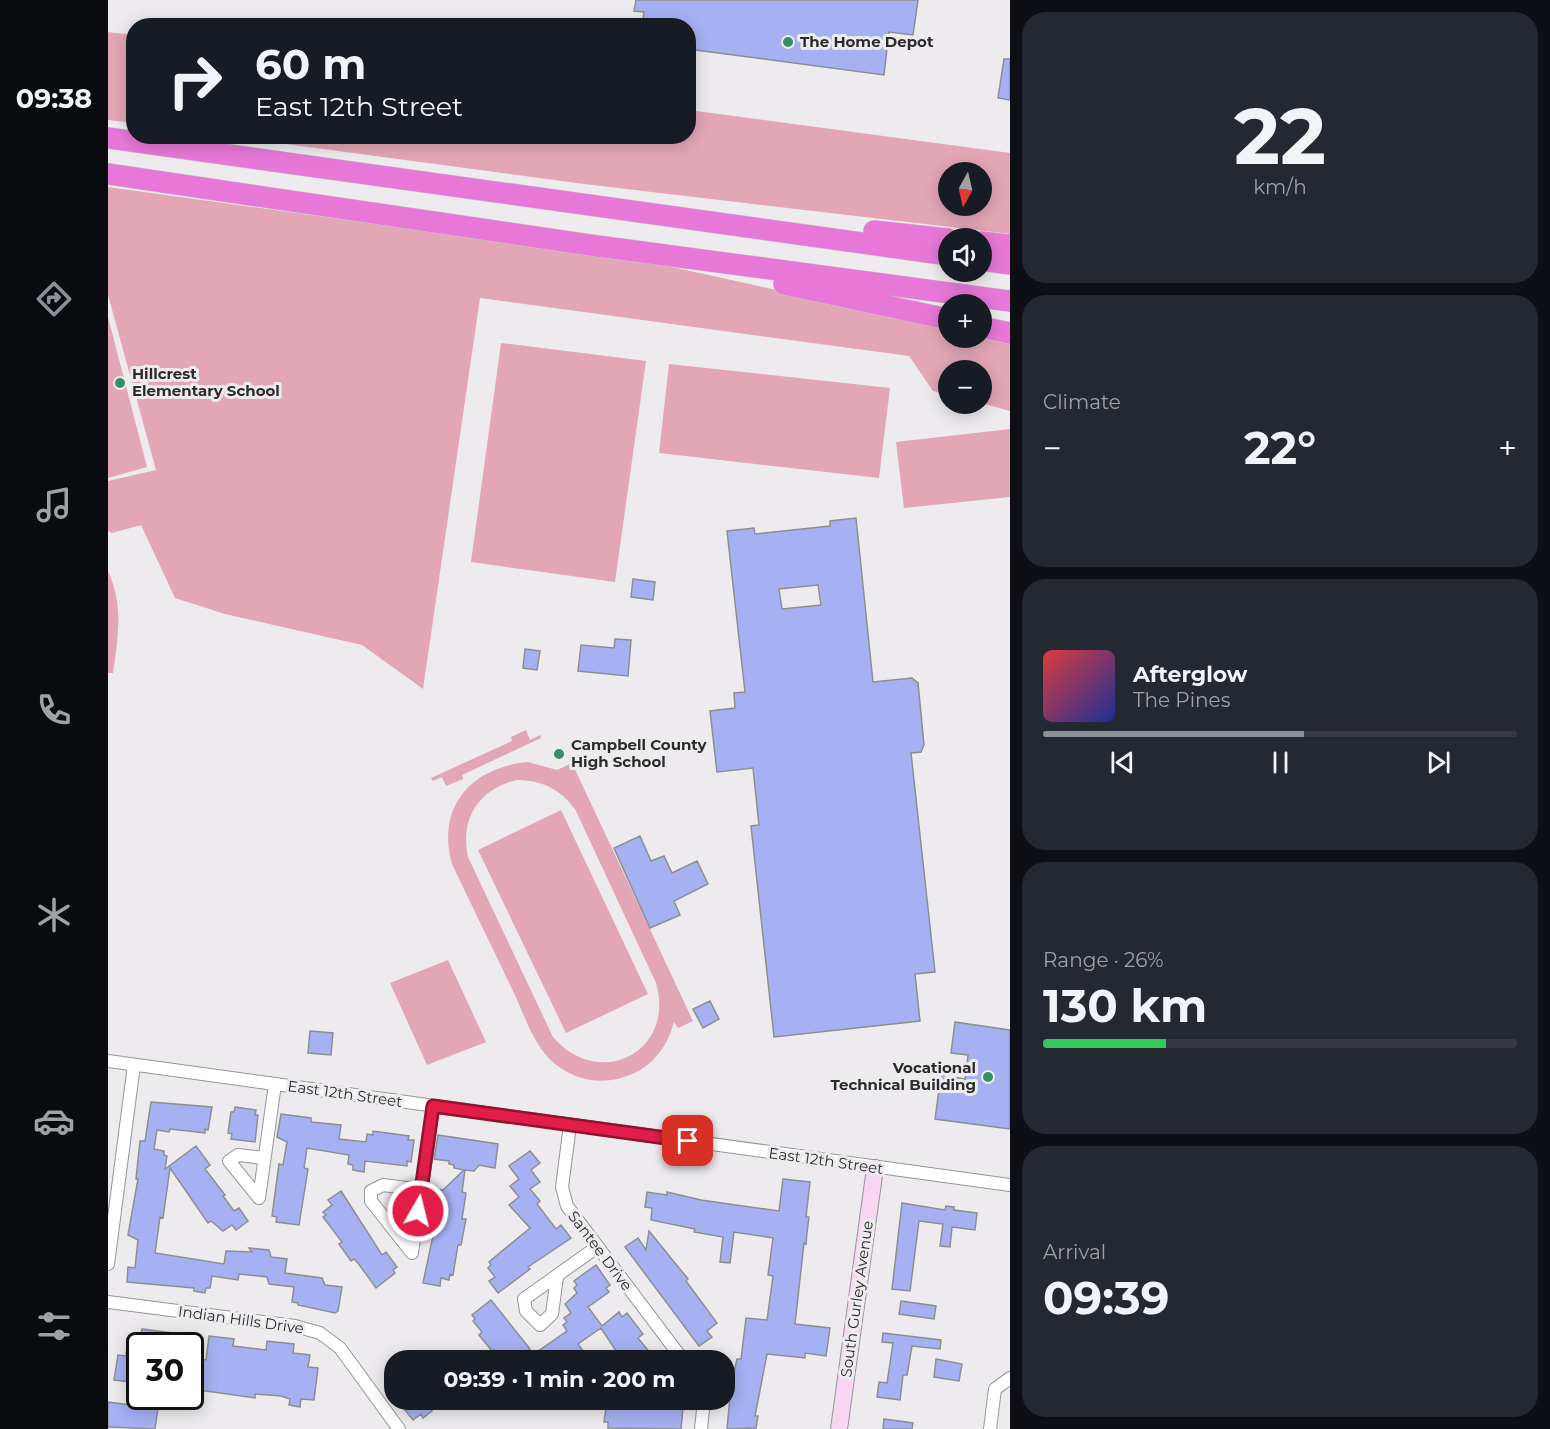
<!DOCTYPE html>
<html lang="en">
<head>
<meta charset="utf-8">
<style>
	:root { --surface:#171b24; --page:#242831; --text:#f1f3f6; --muted:#9ea1a6; --line:#363941; --accent:#8c9099 }
	body { margin:0; font-family:Montserrat,sans-serif; background:var(--page); color:var(--text); height:100vh; display:flex; flex-direction:column; font-size:22px; white-space:nowrap }
	* { box-sizing:border-box; margin:0 }
	p { font-size:20px; color:var(--muted) }
	.icon { flex:none; width:33px; height:33px; fill:none; stroke:currentColor; stroke-width:2; stroke-linecap:round; stroke-linejoin:round }
	.map { position:relative; flex:1; overflow:hidden }
	.side { display:flex; flex-direction:column; gap:12px; padding:12px; background:#0d0f14; width:540px }
	.side>* { flex:none }
	.banner { position:absolute; left:18px; top:18px; width:570px; height:126px; border-radius:24px; box-shadow:0 3px 15px #0003; background:#171b24; color:var(--text); overflow:hidden }
	.needle { width:39px; rotate:188deg }
	.buttons { position:absolute; left:830px; top:162px; display:grid; gap:12px }
	.buttons a { display:grid; place-items:center; width:54px; height:54px; border-radius:50%; background:var(--surface); box-shadow:0 3px 15px #0003; font-size:30px }
	.speed { position:absolute; left:18px; top:1332px; display:flex; gap:12px; font-size:30px; font-weight:700; text-align:center }
	.speed>* { display:grid; place-content:center; width:78px; height:78px; border-radius:50%; background:var(--surface); box-shadow:0 3px 15px #0003; line-height:1 }
	.speed .limit { border:3px solid #111; border-radius:9px; background:#fff; color:#111 }
	.pin { position:absolute; display:grid; place-items:center; width:51px; height:51px; color:#fff; margin:-26px; border-radius:12px; box-shadow:0 3px 9px #0006 }
	.me { position:absolute; width:66px; margin:-33px; rotate:8deg; stroke-linejoin:round; filter:drop-shadow(0 0 4px #0008) }
	.turn { display:flex; align-items:center; gap:21px; height:126px; padding:0 30px; font-size:27px }
	.turn .icon { width:78px; height:78px; stroke-width:2.5 }
	.turn b { display:block; font-size:42px; line-height:51px }
	.big { font-size:45px; font-weight:700; line-height:1.1 }
	.side .tile { flex:1; display:flex; flex-direction:column; justify-content:center; gap:9px; min-width:0; padding:0 21px; border-radius:24px; background:var(--page) }
	.side .dial { align-items:center; gap:0 }
	.dial b { font-size:78px; line-height:1 }
	.song { display:flex; align-items:center; gap:18px }
	.cover { width:72px; height:72px; border-radius:9px; background:linear-gradient(135deg,hsl(0 70% 55%),hsl(230 70% 35%)) }
	.played { height:6px; border-radius:3px; background:linear-gradient(90deg,var(--accent) 55%,var(--line) 55%) }
	.keys { display:flex; justify-content:space-around; direction:ltr }
	.heat { display:flex; justify-content:space-between; align-items:center; font-size:33px; direction:ltr }
	.charge { height:9px; border-radius:4px; background:linear-gradient(90deg,#34c759 26%,var(--line) 0) }
	.trip { position:absolute; left:276px; top:1350px; width:351px; height:60px; border-radius:24px; background:var(--surface); box-shadow:0 3px 15px #0003; font-weight:700; line-height:60px; text-align:center }
	main { display:flex; flex:1; min-height:0 }
	.dock { display:flex; flex-direction:column; width:108px; justify-content:space-around; align-items:center; background:#090b0e; color:var(--muted) }
	.dock .icon { width:42px; height:42px }
	.dock .active { color:var(--accent) }
	.dock b { font-size:27px; color:var(--text) }
	.map>svg:first-child { display:block }
</style>
</head>
<body>
<main>
<nav class="dock">
<b>09:38</b>
<svg class="icon active" aria-label="directions" viewBox="0 0 24 24"><path d="M12 3l9 9-9 9-9-9zM9 14v-3h6M13 9l2 2-2 2"/></svg>
<svg class="icon" aria-label="music" viewBox="0 0 24 24"><path d="M9 18V5l10-2v13"/><circle cx="6" cy="18" r="3"/><circle cx="16" cy="16" r="3"/></svg>
<svg class="icon" aria-label="phone" viewBox="0 0 24 24"><path d="M5 4h4l2 5-3 2q2 4 5 5l2-3 5 2v4C11 20 4 13 5 4z"/></svg>
<svg class="icon" aria-label="climate" viewBox="0 0 24 24"><path d="M12 3v18M4 7l16 10M4 17L20 7"/></svg>
<svg class="icon" aria-label="car" viewBox="0 0 24 24"><path d="M5 17H2v-5l4-1 3-4h7l3 4 3 1v5h-3M9 17h6M6 11h13"/><circle cx="7" cy="17" r="2"/><circle cx="17" cy="17" r="2"/></svg>
<svg class="icon" aria-label="filters" viewBox="0 0 24 24"><path d="M4 7h16M4 17h16"/><circle cx="9" cy="7" r="2"/><circle cx="15" cy="17" r="2"/></svg>
</nav>
<div class="map">
<svg width="902" height="1429" viewBox="0 0 902 1429">
	<rect width="100%" height="100%" fill="#edebee"/>
	<path fill="#e3a6b6" fill-rule="evenodd" d="M0,32l25,3v88l-25,-3z
		M581,110l321,43v81l-426,-50 -350,-47 454,-1zM840,172h33v34h-33z
		M0,187l537,74 303,67v10h33l29,4v69l-29,-8v-33h-33v25l-15,-4 -24,-35 -429,-58 -57,391 -61,-44 -137,-31 -50,-16 -34,-73 -29,8 -4,-2v-50l48,-11 -48,-175z
		M0,317l39,150 -39,11z
		M393,343l145,18 -31,221 -144,-20z
		M561,364l221,24 -11,90 -220,-25z
		M902,429v68l-106,11 -8,-66z
		M0,571c16,35 10,66 5,102h-5z
		M418,730l4,10 10,-5 1,3 -79,37 1,4 -17,7 -4,-9 -9,4 -2,-3 81,-37 -1,-4z
		M420,762l29,8 15,-7 121,258 -15,7 -4,-6c-7,26 -23,47 -50,55 -24,8 -49,3 -69,-13 -22,-18 -31,-51 -43,-75 -20,-42 -40,-83 -60,-125 -16,-57 19,-97 76,-102zM408,780c26,0 44,9 59,29l81,174c20,69 -57,108 -103,54l-85,-180c-8,-38 10,-67 48,-77z
		M453,810l87,184 -82,39 -88,-183z
		M340,960l38,82 -59,23 -37,-82z"/>
	<path fill="#a5b1f3" stroke="#8d8e90" stroke-width="1.5" fill-rule="evenodd" d="M528,0h282l-5,35 -24,-3 -5,43 -196,-26v-23h-46l2,-14 -10,-1z
		M896,59h6v41l-12,-2z
		M748,518l17,164 39,-4 6,5 6,62 -3,7 -10,1 24,219 -20,2 5,47 -146,16 -23,-211 8,-1 -6,-57 -36,4 -7,-61 25,-3 -1,-15 11,-1 -18,-161 27,-3 1,6 75,-8v-5zM710,585l3,20 -39,4 -3,-20z
		M525,579l22,3 -2,18 -22,-3z
		M507,639l16,1 -3,36 -50,-5 3,-26 33,3z
		M417,649l15,2 -3,19 -14,-2z
		M532,836l11,25 13,-5 8,17 25,-12 11,23 -34,17 6,14 -30,13 -36,-80z
		M602,1001l9,18 -16,9 -10,-19z
		M847,1022l55,8v99l-75,-10 6,-44 24,4 3,-24 -17,-2z
		M202,1031l23,2 -2,22 -23,-2z
		M43,1102l61,5 -4,23 -3,-1v4l-35,-4 -1,3 -12,-2 -3,19 10,2v4l3,1 -2,13 31,-23 14,19 -5,4 20,26 -2,1 11,15 5,-3 9,13 -12,9 -4,-5 -9,6 -12,-10 -3,2 -38,-55 -7,50 -3,-1 -5,36 69,11 2,-13 26,1 -3,-4 20,2 2,7 16,2 -2,14 37,5 3,7 17,2 -4,24 -3,2 -37,-8v-2l-6,-1 2,-15 -25,-3 -2,-7 -28,-3 -1,6 -26,-4 -2,12h-4l-1,5 -11,-2v-3l-67,-6 1,-15 7,1 3,-28 -10,-5 10,-56h-2l4,-38h5z
		M127,1107l21,3 -1,5h3l-3,27 -24,-3 1,-5 -4,-1 3,-21h3z
		M173,1114l30,4v4l30,3 -2,14 27,3 1,-8 6,1v-4l36,5 -1,4h6l-3,22 -4,-1v5l-42,-5 -1,11 -11,-2v-5l-5,-1 1,-9 -42,-7 -3,20 4,1 -9,56 -23,-3 1,-5 -5,-1 7,-52 4,1 4,-23 -10,-5z
		M330,1135l60,9 -3,24 -16,-3 -5,6 -9,-1 -3,22 4,1 -4,26h4l-5,26h-3l-5,30 -3,-1 -1,6 -8,-2 -1,8 -17,-3 14,-66 -4,-1 4,-27 6,1 21,-20 -10,-2v-3l-5,-1v-3l-15,-2z
		M422,1151l10,12 -9,7 9,12 -10,7 10,12 -3,3 19,25 5,-4 10,13 -43,29 2,2 -32,24 -9,-12 6,-4 -7,-9 3,-3 -2,-3 41,-34 -21,-23 10,-8 -9,-11 9,-7 -10,-13z
		M675,1179l27,3 -4,35h3l-2,16 -1,11 -2,-1 -9,81 35,4 -4,28 -21,-3v5l-38,-4 -12,62h3l-2,12 -29,1 4,-44 6,-26h4l5,-41 21,2 6,-44 -5,-1 5,-37 -39,-6 -4,31 -10,-1 3,-25 -29,-5 1,-3 -44,-9 1,-12 -7,-1 2,-15 20,3v-3l34,8 78,11z
		M233,1191l41,64 4,-3 11,15 -4,3 2,3 -19,15 -18,-25 -4,-4 -3,2 -12,-17 3,-2 -19,-25 3,-2 -3,-3 9,-7 -4,-5z
		M794,1203l43,7 1,-4 8,1v3l23,3 -2,17 -23,-3 -2,20 -10,-1 3,-22 -24,-3 -9,70 -18,-2z
		M541,1231l39,48 -2,2 31,42 -10,8 5,6 -13,9 -74,-99 13,-9 8,12z
		M488,1265l14,20 -4,3 3,4 -21,15 14,19 17,-14 3,5 5,-4 16,21 -5,4 18,22h-34l-21,-32 -23,16 5,7 -8,9h-32l-6,-8 30,-21 -4,-6 4,-3 -3,-4 7,-5 -6,-9 12,-11 -3,-5 3,-3 -3,-4z
		M383,1300l39,49 -14,11h-13l-9,-10 -2,1 -13,-16 3,-3 -9,-11 2,-2 -3,-4z
		M793,1301l35,5 -2,13 -35,-5z
		M34,1329l30,4 -1,13h-31z
		M775,1333l58,7 -1,9 -28,-3 -5,29h-4l-3,25 -23,-3 2,-15 8,1 6,-40 -11,-1z
		M101,1336l25,3 -1,7 33,4 1,-9 27,3 -1,9 17,2 -2,12 10,1 -4,32 -13,-1 -1,8 -11,-2 1,-6 -9,-3 -26,-2v4l-56,-8 -4,-3 5,-28 6,1z
		M20,1338l12,2v43l-26,-3 4,-25 8,1z
		M828,1359l26,5 -3,17 -25,-4z
		M24,1398l27,4 -4,27 -47,-2v-25l23,3z
		M289,1400h26l9,11 -9,7 -2,-4 -8,6z
		M504,1400h34l37,8 -2,21 -73,-1v-6h-4l3,-21z
		M776,1419l29,4 -1,6h-29z"/>
	<g fill="none" stroke-linecap="round" stroke-linejoin="round">
		<defs>
			<path id="street" d="M0,1061l902,124
				M462,1125l-8,62 5,19 116,154
				M156,1158l-26,-3 -9,6 30,37 16,-114
				M314,1190l-39,-5 -12,6v10l41,52c7,-49 15,-98 21,-147
				M0,1264l26,-199
				M449,1277l-5,37 -12,11 -14,-14 -2,-12 73,-52
				M0,1302l187,24 25,7 20,15 59,81
				M593,1429l3,-29
				M882,1429l5,-40 15,-11"/>
			<path id="secondary" d="M731,1429l36,-261"/>
			<path id="highway" d="M0,138l840,117
				M0,174l482,71 420,56
				M766,231l74,8
				M873,242l29,3
				M873,260l29,4
				M676,284l164,35
				M873,327l29,6"/>
		</defs>
		<use href="#street" stroke="#969597" stroke-width="14"/>
		<use href="#secondary" stroke="#969597" stroke-width="18"/>
		<use href="#highway" stroke="#c8c8c8" stroke-width="22"/>
		<use href="#street" stroke="#fff" stroke-width="12"/>
		<use href="#secondary" stroke="#f8d6f3" stroke-width="16"/>
		<use href="#highway" stroke="#e778d7" stroke-width="21"/>
	</g>
	<g fill="none" stroke-linecap="round" stroke-linejoin="round">
		<defs>
			<path id="route" d="M310,1211l15,-105 255,35"/>
		</defs>
		<use href="#route" stroke="#92132f" stroke-width="15"/>
		<use href="#route" stroke="#e11d48" stroke-width="10"/>
	</g>
	<g fill="#349067" stroke="#edebee" stroke-width="2">
		<circle cx="680" cy="42" r="6"/>
		<circle cx="12" cy="383" r="6"/>
		<circle cx="451" cy="754" r="6"/>
		<circle cx="880" cy="1077" r="6"/>
	</g>
	<g text-anchor="middle" stroke-width="6" stroke-linejoin="round" paint-order="stroke">
		<g font-size="15" font-weight="bold" fill="#2c2b2c" stroke="#edebee" text-anchor="start">
			<text x="692" y="47">The Home Depot</text>
			<text x="24" y="379">Hillcrest<tspan x="24" dy="17">Elementary School</tspan></text>
			<text x="463" y="750">Campbell County<tspan x="463" dy="17">High School</tspan></text>
			<text x="868" y="1073" text-anchor="end">Vocational<tspan x="868" dy="17">Technical Building</tspan></text>
		</g>
		<g font-size="15" fill="#2c2b2c" stroke="#edebee">
			<text transform="translate(237 1094) rotate(8)" y="5">East 12th Street</text>
			<text transform="translate(718 1161) rotate(8)" y="5">East 12th Street</text>
			<text transform="translate(492 1251) rotate(53)" y="5">Santee Drive</text>
			<text transform="translate(749 1299) rotate(-82)" y="5">South Gurley Avenue</text>
			<text transform="translate(133 1320) rotate(8)" y="5">Indian Hills Drive</text>
		</g>
	</g>
</svg>
<div class="buttons">
<a><svg class="needle" viewBox="-14 -14 28 28"><path d="M0-13l5 13h-10z" fill="#e53935"/><path d="M0 13l5-13h-10z" fill="#9ea1a6"/></svg></a>
<a><svg class="icon" aria-label="sound" viewBox="0 0 24 24"><path d="M4 9h4l5-4v14l-5-4H4zM17 9q2 3 0 6"/></svg></a>
<a>+</a>
<a>−</a>
</div>
<div class="speed"><div class="limit">30</div></div>
<div class="pin" style="left:580px;top:1141px;background:#d93025"><svg class="icon" aria-label="arrive" viewBox="0 0 24 24"><path d="M6 21V4h12l-3 4 3 4H6"/></svg></div>
<svg class="me" style="left:310px;top:1211px" viewBox="-20 -20 40 40"><circle r="17" fill="#e11d48" stroke="#fff" stroke-width="3"/><path d="M0-11L8 9 0 5-8 9z" fill="#fff"/></svg>
<div class="trip">09:39 · 1 min · 200 m</div>
<div class="banner">
<div class="turn"><svg class="icon" aria-label="right" viewBox="0 0 24 24"><path d="M7 20v-9h11M14 6l5 5-5 5"/></svg><div><b>60 m</b>East 12th Street</div></div>
</div>
</div>
<section class="side">
<div class="tile dial"><b>22</b><p>km/h</p></div>
<div class="tile"><p>Climate</p>
<div class="heat"><a>−</a><b class="big">22°</b><a>+</a></div>
</div>
<div class="tile">
<div class="song"><i class="cover"></i><div><b>Afterglow</b><p>The Pines</p></div></div>
<div class="played"></div>
<div class="keys"><svg class="icon" aria-label="previous" viewBox="0 0 24 24"><path d="M18 5L8 12l10 7zM5 5v14"/></svg><svg class="icon" aria-label="pause" viewBox="0 0 24 24"><path d="M8 5v14M16 5v14"/></svg><svg class="icon" aria-label="next" viewBox="0 0 24 24"><path d="M6 5l10 7-10 7zM19 5v14"/></svg></div>
</div>
<div class="tile"><p>Range · 26%</p><b class="big">130 km</b><div class="charge"></div></div>
<div class="tile"><p>Arrival</p><b class="big">09:39</b></div>
</section>
</main>
</body>
</html>
